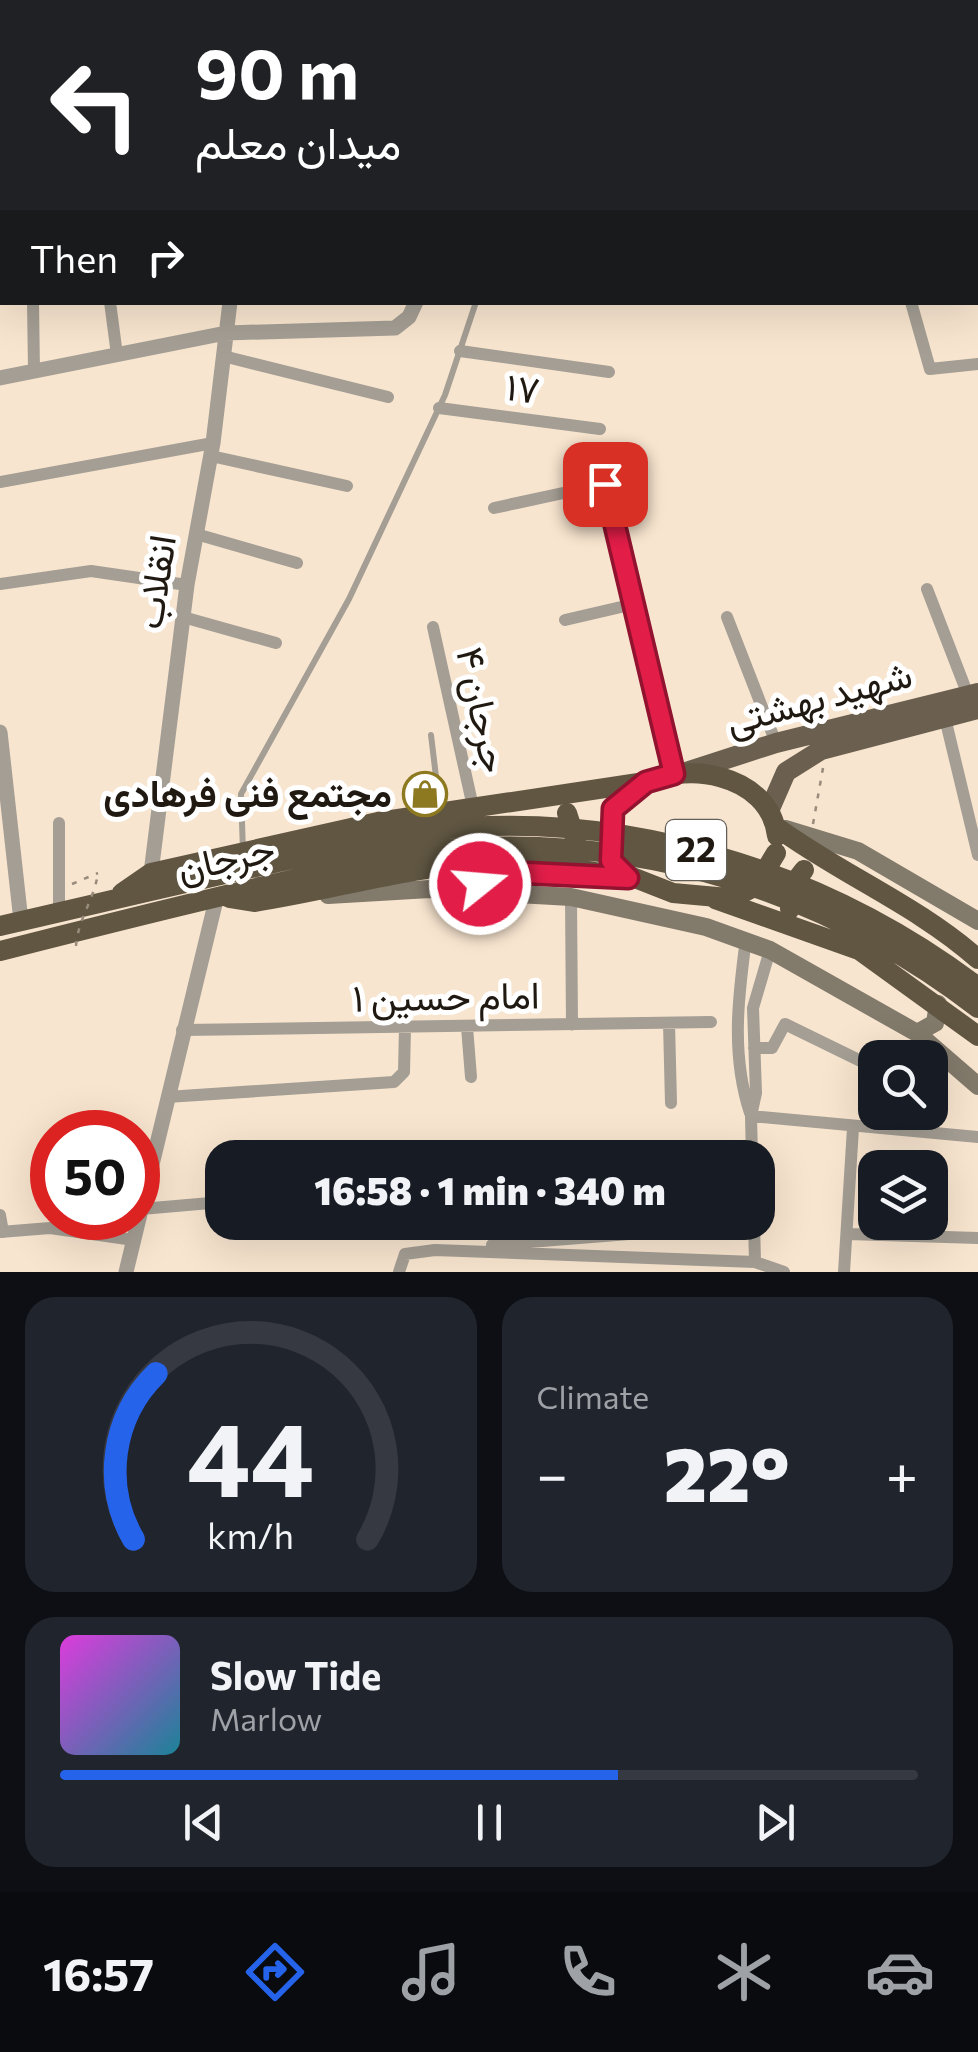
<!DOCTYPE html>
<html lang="en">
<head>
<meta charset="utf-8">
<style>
	:root { --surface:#171b24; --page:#20242c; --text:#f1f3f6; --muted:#9ea1a6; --line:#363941; --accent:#2563eb }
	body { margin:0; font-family:Commissioner,Vazirmatn,sans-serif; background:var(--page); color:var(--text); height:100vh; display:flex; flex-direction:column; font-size:38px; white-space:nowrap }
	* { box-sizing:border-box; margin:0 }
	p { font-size:32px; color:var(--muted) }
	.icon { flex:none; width:55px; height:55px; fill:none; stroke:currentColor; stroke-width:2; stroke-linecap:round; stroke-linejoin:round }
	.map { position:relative; height:1272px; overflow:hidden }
	.sheet { display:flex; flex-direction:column; gap:25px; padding:25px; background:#0d0f14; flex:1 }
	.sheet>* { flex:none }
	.top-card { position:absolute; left:0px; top:0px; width:980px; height:305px; box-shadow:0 10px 40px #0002; background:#202124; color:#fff; overflow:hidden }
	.fabs { position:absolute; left:858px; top:1040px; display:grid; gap:20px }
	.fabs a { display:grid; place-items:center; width:90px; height:90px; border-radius:20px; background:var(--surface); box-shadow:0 10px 40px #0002; font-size:50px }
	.speed { position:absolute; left:30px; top:1110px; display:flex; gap:20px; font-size:50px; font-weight:700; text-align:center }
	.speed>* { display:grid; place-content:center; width:130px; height:130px; border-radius:50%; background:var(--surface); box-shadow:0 10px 40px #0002; line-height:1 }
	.speed .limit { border:15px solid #d22; background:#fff; color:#111 }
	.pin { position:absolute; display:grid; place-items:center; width:85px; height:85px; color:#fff; margin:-42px; border-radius:20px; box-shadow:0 5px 15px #0006 }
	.me { position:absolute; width:110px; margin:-55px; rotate:73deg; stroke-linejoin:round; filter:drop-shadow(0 0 8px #0008) }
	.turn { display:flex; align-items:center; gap:35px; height:210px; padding:0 30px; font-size:45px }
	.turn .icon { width:130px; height:130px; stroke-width:2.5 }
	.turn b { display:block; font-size:70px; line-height:85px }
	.then { display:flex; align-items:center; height:95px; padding:0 30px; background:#0003; gap:20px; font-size:38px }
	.big { font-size:75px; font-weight:800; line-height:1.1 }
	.sheet .card { flex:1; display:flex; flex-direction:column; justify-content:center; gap:15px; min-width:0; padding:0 35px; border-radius:30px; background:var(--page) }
	.sheet .dial { align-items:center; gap:0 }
	.dial svg { height:260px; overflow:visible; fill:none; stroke:var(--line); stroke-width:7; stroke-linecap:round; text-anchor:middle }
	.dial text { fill:var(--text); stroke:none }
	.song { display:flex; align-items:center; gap:30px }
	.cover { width:120px; height:120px; border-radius:15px; background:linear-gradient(135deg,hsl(300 70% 55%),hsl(190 70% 35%)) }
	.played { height:10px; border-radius:5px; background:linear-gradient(90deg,var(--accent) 65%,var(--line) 65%) }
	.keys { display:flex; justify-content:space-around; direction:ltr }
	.heat { display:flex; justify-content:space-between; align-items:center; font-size:55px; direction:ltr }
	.sheet .tiles { flex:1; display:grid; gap:25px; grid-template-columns:1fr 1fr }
	.card:last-child { grid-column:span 2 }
	.trip { position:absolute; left:205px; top:1140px; width:570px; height:100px; border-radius:30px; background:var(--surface); box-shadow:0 10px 40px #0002; font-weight:800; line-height:100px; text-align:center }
	.tab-bar { display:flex; height:160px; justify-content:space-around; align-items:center; background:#090b0e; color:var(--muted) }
	.tab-bar .icon { width:70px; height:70px }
	.tab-bar .active { color:var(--accent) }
	.tab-bar b { font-size:45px; color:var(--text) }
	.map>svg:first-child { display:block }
</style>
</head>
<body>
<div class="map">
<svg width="978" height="1272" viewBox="0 0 978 1272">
	<rect width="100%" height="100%" fill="#f8e5cf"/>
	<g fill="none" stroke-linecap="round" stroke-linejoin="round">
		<path stroke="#988b7b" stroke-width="2.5" stroke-dasharray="5 8" stroke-linecap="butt" d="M813,824l10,-56
			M72,884l26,-11"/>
		<path stroke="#a49e94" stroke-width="6" d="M431,735l9,75
			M243,851l-2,-57 108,-195 96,-204 31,-93"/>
		<path stroke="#a49e94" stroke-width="12" d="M156,0l1,2
			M859,0v2
			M0,75l2,-1
			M0,166h2
			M0,283l2,-1
			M33,302l1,69
			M110,302l7,53
			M911,302l19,67 48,-5
			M460,351l149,21
			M223,356l165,41
			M439,408l161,21
			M211,456l136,30
			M0,482l213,-39
			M494,508l111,-24 69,291
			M196,534l101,29
			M0,584l91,-13 96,14
			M927,589l41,106
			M183,617l93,26
			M727,617l49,126
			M565,620l69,-16
			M433,627l40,180
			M945,718l33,137
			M59,823v89
			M571,897l1,128
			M746,939c-8,59 -15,116 4,174
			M669,1023l2,80
			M467,1027l4,50
			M182,1030l529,-8
			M754,1048h18l13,-24 86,42
			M167,1097l227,-15 10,-10 1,-45
			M751,1116l227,21
			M706,1158l22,-2
			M752,1158l-1,-42 5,-23 -3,-85 17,-58
			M141,1209l81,-7
			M0,1215l3,17
			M754,1222l1,40
			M0,1232l50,-4 84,12
			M848,1234l130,4
			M492,1245l262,-21
			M399,1272l6,-18 30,-4 320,12 29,10
			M844,1272l9,-144"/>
		<path stroke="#a49e94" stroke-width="15" d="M63,2l28,-2
			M264,2l1,-2
			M486,2v-2
			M0,8h2
			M0,378l226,-45 169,-5 14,-11 7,-15
			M0,732l21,189
			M151,873l36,-288 26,-142 17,-141
			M126,1272l91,-376"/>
		<path stroke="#827a6b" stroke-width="18" d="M786,829l72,22 120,70
			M328,895l102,-6 141,8 135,30 64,23 147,83 61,53
			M917,1033l18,-10 3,-19"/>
		<path stroke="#6b604f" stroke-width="20" d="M686,772l90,-29 202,-50
			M769,811l17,-39 35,-22 157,-41"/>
		<path stroke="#605642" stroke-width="20" d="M635,789c46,-31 135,-16 142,47
			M775,826c65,48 142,79 203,133
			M617,871l56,22 55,5
			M122,893l29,-20 227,-51 267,-40
			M229,898l25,4c79,-12 156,-36 236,-40 47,-3 92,8 138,16
			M715,899l144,51 119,86
			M0,926c96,-22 192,-45 288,-66 59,-13 119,-29 179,-33 181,-11 368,51 511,160
			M0,951c98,-25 197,-50 295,-72 54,-13 109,-28 165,-31 188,-12 369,45 518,160"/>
		<path stroke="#988b7b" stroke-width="2.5" stroke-dasharray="5 8" stroke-linecap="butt" d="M76,946c2,-27 18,-46 22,-73"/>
		<path stroke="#605642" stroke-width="20" d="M566,859l10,-18 -9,-28
			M611,861l2,-52
			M739,895l17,-9 20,-33
			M790,909l1,-22 13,-17"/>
	</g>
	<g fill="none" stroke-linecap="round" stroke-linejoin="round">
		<defs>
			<path id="route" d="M480,884l5,-13 143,7 -17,-17 2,-52 33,-27 28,-8 -69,-290"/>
		</defs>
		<use href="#route" stroke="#92132f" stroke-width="25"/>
		<use href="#route" stroke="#e11d48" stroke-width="18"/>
	</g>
	<defs>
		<symbol id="shop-ring" viewBox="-11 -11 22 22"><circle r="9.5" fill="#fff" stroke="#8d7a20" stroke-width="1.5"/><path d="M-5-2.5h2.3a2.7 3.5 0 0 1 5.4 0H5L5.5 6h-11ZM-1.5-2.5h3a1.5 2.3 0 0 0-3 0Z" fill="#8d7a20"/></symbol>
	</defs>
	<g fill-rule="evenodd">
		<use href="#shop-ring" x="400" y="769" width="50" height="50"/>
	</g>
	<g text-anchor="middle" stroke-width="10" stroke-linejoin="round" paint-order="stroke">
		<rect fill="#fff" stroke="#625e58" stroke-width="2.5" x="666" y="820" width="60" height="60" rx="8"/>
		<g font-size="35" font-weight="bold" fill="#1f1911">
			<text x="696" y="862">22</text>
		</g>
		<g font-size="38" fill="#1f1911" stroke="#fff">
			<text transform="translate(523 389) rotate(7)" y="13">۱۷</text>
			<text transform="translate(156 582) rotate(-81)" y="13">انقلاب</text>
			<text transform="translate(819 698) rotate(-15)" y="13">شهید بهشتی</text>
			<text transform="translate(482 710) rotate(78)" y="13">۴ جرجان</text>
			<text transform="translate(226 859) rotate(-13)" y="13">جرجان</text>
			<text transform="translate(446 997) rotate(-1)" y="13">امام حسین ۱</text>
		</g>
		<g font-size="38" font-weight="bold" fill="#1f1911" stroke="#fff" text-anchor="end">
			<text x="392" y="807">مجتمع فنی فرهادی</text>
		</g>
	</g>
</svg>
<div class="fabs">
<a><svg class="icon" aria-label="search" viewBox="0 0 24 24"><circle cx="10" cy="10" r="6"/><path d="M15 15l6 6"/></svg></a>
<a><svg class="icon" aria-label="layers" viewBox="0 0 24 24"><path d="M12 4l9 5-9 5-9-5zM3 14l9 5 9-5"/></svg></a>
</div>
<div class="speed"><div class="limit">50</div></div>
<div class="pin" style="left:605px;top:484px;background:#d93025"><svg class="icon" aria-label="arrive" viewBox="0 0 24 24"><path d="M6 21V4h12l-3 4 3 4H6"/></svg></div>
<svg class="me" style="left:480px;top:884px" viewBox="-20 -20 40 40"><circle r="17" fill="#e11d48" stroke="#fff" stroke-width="3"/><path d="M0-11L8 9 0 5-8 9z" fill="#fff"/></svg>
<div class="trip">16:58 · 1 min · 340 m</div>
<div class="top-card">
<div class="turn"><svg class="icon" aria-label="left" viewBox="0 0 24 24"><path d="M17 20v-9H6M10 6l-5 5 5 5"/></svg><div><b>90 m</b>میدان معلم</div></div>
<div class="then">Then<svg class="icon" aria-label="right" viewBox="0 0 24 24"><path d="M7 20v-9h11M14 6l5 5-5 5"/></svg></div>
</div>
</div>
<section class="sheet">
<div class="tiles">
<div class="card dial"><svg viewBox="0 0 100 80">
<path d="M14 69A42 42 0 1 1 86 69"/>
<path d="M14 69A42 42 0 0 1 21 18" stroke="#2563eb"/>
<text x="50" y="56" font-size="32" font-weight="700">44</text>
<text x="50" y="72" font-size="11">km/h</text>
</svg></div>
<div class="card"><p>Climate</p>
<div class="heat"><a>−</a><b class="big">22°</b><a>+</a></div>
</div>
<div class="card">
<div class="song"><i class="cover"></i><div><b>Slow Tide</b><p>Marlow</p></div></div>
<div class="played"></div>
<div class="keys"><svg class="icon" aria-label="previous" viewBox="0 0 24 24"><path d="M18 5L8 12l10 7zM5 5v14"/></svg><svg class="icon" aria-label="pause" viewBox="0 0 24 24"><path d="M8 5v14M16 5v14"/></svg><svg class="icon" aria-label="next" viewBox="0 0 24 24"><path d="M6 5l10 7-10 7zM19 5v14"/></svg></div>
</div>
</div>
</section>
<nav class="tab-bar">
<b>16:57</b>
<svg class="icon active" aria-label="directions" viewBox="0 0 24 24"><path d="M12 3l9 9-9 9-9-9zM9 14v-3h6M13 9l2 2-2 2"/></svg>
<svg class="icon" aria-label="music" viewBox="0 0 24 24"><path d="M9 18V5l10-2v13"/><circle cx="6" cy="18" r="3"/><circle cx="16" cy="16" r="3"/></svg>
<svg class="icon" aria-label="phone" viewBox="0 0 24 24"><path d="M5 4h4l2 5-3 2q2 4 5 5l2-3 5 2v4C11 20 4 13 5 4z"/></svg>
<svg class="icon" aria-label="climate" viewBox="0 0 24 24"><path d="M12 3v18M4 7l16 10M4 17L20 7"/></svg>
<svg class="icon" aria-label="car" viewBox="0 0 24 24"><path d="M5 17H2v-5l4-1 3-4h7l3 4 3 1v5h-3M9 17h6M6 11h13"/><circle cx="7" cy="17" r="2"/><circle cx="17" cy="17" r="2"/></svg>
</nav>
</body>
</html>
